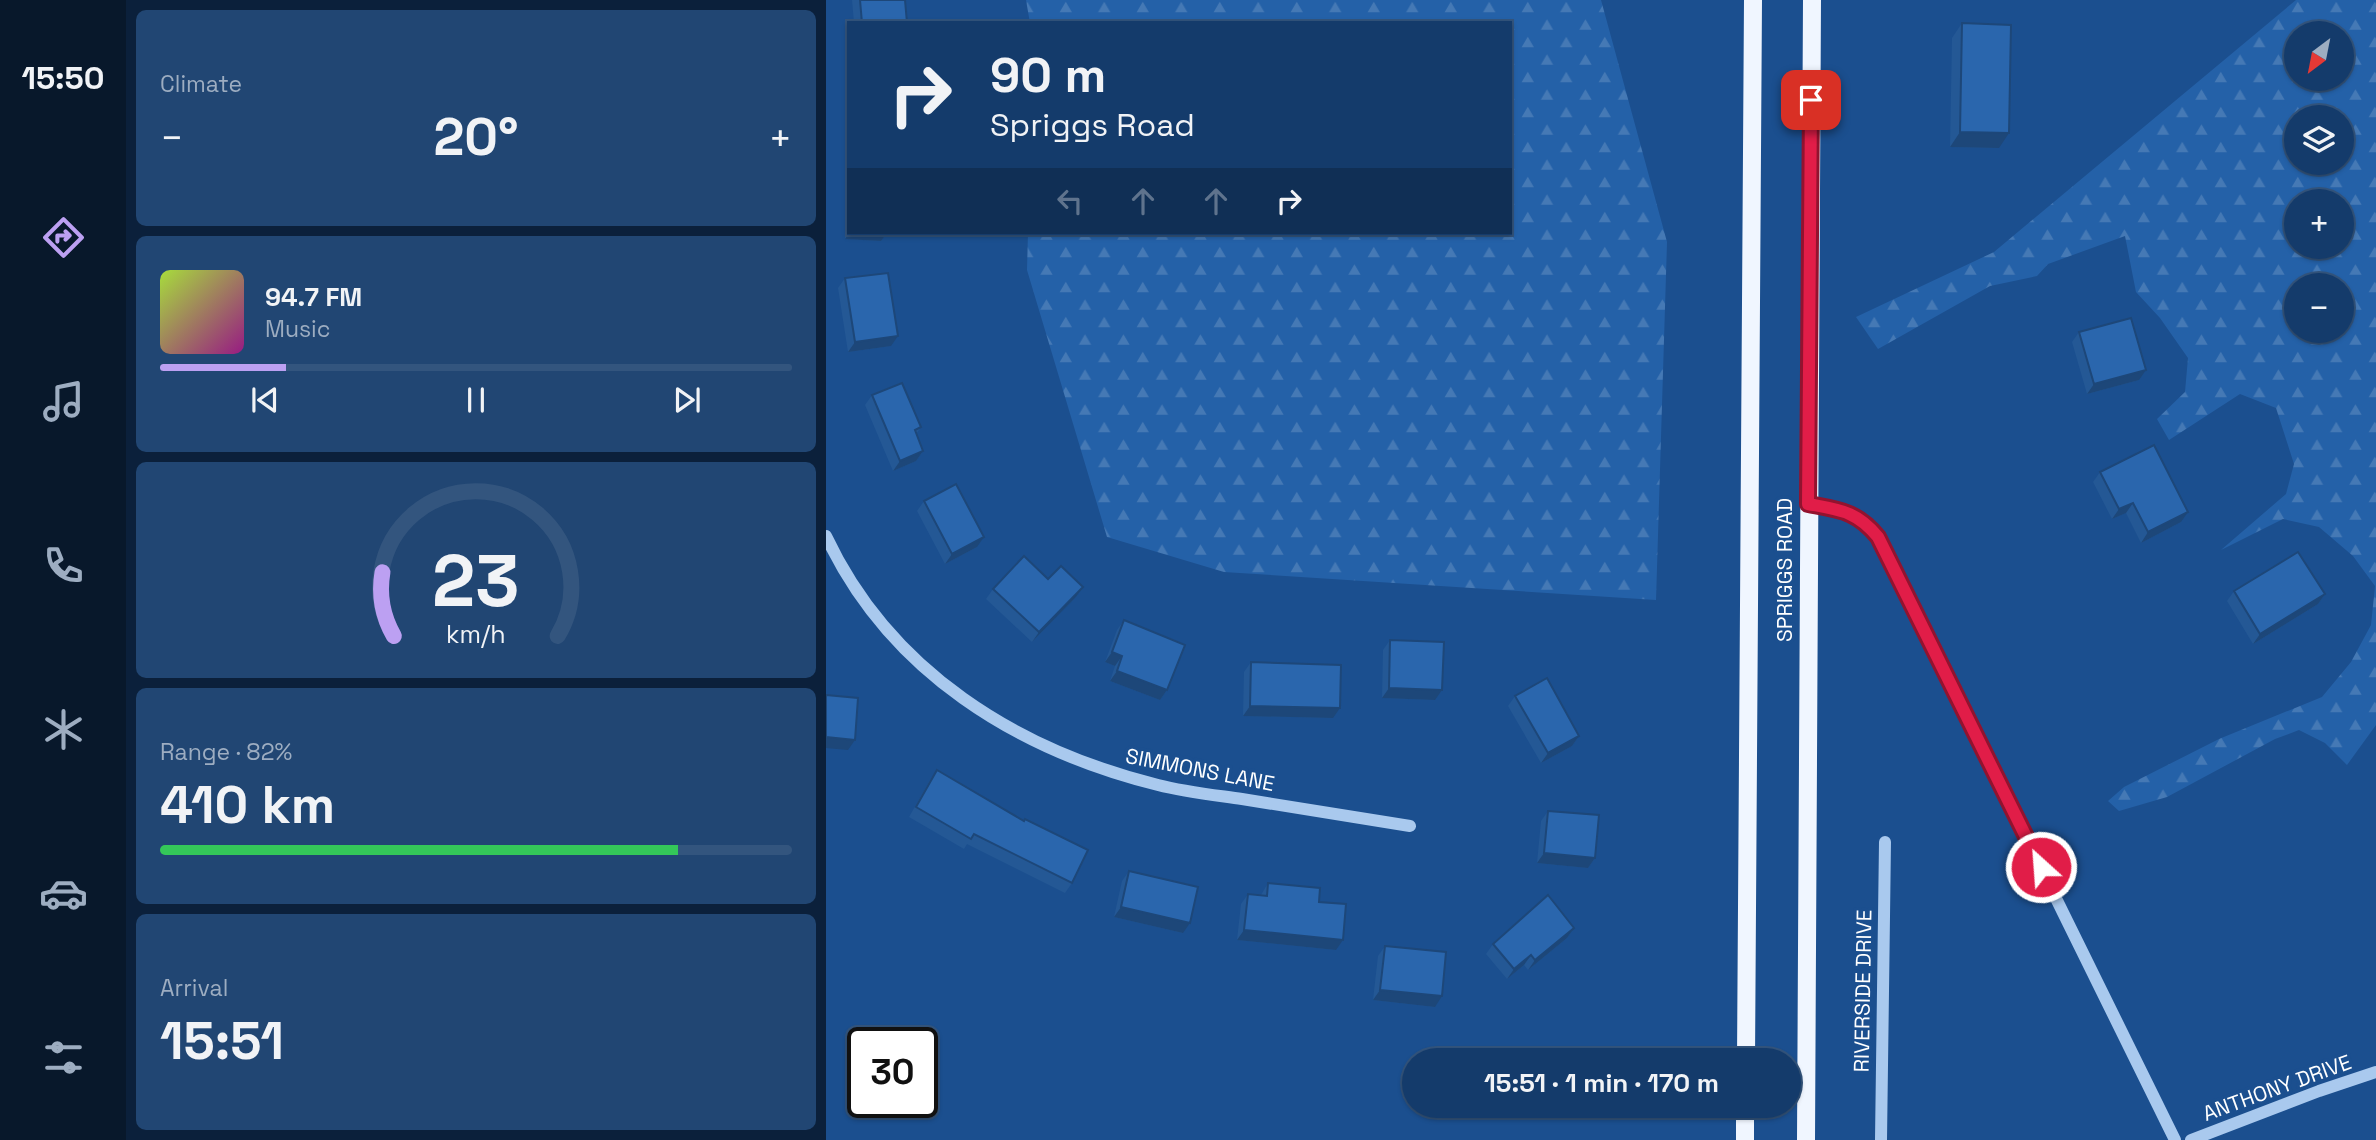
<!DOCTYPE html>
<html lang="en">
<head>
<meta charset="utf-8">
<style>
	:root { --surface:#143b6b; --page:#214673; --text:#f1f3f6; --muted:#9dadc1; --line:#33557e; --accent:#bca0f2 }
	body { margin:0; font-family:"Space Grotesk",sans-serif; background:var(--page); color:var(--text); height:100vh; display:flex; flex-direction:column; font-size:26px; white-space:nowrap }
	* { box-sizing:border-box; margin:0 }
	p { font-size:23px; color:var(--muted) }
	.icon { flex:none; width:38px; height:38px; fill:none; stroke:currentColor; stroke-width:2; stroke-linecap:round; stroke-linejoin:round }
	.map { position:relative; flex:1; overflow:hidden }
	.sheet { display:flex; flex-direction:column; gap:10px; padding:10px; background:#0b203b; width:700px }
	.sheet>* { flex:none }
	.hud { position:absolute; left:21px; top:21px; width:665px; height:214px; border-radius:0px; box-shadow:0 2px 5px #0004,0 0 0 2px var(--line); background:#143b6b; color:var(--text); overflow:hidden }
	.needle { width:46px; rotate:212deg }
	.buttons { position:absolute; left:1458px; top:21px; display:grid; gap:14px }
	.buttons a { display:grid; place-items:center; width:70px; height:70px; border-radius:50%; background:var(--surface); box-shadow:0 2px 5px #0004,0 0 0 2px var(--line); font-size:35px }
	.speed { position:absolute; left:21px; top:1027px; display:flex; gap:14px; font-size:35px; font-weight:700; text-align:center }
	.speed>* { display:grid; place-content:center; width:91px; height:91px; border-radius:50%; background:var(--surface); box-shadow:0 2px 5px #0004,0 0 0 2px var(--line); line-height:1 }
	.speed .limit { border:4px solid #111; border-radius:10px; background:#fff; color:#111 }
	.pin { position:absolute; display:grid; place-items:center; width:60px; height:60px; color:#fff; margin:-30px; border-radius:14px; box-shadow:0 4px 10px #0006 }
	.me { position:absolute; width:77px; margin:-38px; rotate:334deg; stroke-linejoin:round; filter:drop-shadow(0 0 5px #0008) }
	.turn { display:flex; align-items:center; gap:24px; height:147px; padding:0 28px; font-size:32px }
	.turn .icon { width:91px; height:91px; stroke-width:2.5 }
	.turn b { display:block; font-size:49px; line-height:60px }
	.lanes { display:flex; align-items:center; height:66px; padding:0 28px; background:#0003; justify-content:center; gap:35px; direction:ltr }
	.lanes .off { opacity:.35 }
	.big { font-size:52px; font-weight:700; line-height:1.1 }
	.sheet .tile { flex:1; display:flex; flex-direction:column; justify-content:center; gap:10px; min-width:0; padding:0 24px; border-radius:10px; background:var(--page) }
	.sheet .dial { align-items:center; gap:0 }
	.dial svg { height:182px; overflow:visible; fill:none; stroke:var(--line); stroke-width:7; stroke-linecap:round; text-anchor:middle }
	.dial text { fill:var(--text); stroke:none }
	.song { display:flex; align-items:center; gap:21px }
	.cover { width:84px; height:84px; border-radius:10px; background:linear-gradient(135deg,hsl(80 70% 55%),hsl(310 70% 35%)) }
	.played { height:7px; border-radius:4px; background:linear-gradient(90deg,var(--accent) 20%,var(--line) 20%) }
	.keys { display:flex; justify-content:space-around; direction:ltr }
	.heat { display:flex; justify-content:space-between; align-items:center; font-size:38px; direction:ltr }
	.charge { height:10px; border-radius:5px; background:linear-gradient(90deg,#34c759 82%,var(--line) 0) }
	.trip { position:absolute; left:576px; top:1048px; width:399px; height:70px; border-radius:35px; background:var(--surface); box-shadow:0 2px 5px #0004,0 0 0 2px var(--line); font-weight:700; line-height:70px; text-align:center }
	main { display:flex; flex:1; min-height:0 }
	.tab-bar { display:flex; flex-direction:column; width:126px; justify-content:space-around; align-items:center; background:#08182b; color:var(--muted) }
	.tab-bar .icon { width:49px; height:49px }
	.tab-bar .selected { color:var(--accent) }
	.tab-bar b { font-size:32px; color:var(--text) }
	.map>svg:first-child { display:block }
</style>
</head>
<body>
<main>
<nav class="tab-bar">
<b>15:50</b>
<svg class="icon selected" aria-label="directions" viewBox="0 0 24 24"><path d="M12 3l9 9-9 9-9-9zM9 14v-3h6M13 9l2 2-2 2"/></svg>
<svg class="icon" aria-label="music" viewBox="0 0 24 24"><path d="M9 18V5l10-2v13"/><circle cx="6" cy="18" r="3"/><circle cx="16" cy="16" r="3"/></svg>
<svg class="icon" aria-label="phone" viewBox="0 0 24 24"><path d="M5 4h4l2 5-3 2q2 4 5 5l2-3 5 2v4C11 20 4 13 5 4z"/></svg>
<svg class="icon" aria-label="climate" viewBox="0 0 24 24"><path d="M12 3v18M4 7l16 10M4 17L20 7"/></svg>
<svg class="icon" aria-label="car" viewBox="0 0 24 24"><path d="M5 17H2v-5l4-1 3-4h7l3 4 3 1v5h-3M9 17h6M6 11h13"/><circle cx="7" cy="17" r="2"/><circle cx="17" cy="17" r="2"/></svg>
<svg class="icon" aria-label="filters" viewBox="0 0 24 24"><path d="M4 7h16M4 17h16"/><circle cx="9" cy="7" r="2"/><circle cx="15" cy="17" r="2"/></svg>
</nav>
<section class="sheet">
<div class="tile"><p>Climate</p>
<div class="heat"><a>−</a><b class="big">20°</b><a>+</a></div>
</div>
<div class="tile">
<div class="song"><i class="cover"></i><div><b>94.7 FM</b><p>Music</p></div></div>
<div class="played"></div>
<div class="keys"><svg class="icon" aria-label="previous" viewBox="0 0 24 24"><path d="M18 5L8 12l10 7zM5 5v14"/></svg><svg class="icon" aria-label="pause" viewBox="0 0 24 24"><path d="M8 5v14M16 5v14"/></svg><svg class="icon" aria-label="next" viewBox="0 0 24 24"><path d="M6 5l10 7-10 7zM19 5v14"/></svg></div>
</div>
<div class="tile dial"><svg viewBox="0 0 100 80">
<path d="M14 69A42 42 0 1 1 86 69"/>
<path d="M14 69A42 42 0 0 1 9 41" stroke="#bca0f2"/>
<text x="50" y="56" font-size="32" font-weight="700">23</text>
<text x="50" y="72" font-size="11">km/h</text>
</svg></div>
<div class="tile"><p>Range · 82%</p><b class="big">410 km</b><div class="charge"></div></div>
<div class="tile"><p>Arrival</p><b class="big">15:51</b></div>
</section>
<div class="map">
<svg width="1550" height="1140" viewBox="0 0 1550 1140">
	<defs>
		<pattern id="forest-firs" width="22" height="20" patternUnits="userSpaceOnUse" patternTransform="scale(1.75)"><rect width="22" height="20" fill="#2461a8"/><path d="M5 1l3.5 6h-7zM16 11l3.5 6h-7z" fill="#4579b5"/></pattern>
	</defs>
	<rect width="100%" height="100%" fill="#1b4f8f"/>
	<path fill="url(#forest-firs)" fill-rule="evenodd" d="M200,0h575l66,242 -11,358 -432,-28 -117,-35 -80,-267 1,-37h482v-210h-480z
		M1470,0h80v725l-29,40 -22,-22 -26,-13 -24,9 -108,58 -48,14 -11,-10 16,-14 95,-48 103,-42 29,-35 20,-37 4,-39 -22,-30 -34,-29 -36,-8 -62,31 65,-56 8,-30 -18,-56 -36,-14 -71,46 -12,-21 28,-27 3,-34 -28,-40 -24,-26 -11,-56 -77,28 -11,12 -47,10 -112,63 -22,-32 138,-65zM1470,33h46v46h-46zM1470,117h46v46h-46zM1470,201h46v46h-46zM1470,285h46v46h-46z"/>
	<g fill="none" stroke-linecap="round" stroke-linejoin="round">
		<path stroke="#a9c9ee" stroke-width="12" d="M982,504c32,5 49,7 70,33l297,603
			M0,536c64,136 191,214 332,249 27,7 56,10 84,14 56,9 112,18 168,27
			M1055,1140l4,-298
			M1365,1140l128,-49 57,-19"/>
		<path stroke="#f0f6ff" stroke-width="18" d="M920,1060l7,-1060
			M919,1140v-34
			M980,1140l6,-1140"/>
	</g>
	<path fill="#245895" d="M26,0h53l2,23h-53z
		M1136,23l37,125 -49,-1 2,-109z
		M23,184v49h38l-6,8 -36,-2 1,-51z
		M19,278l46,68 -43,6 -10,-64z
		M1253,332l60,48 -52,14 -15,-52z
		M46,395l49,32 -5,7 7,17 -7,10 -23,10 -28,-66z
		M1274,472l81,50 -40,21 -15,-30 -14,6 -19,-37z
		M98,501l53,46 -32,17 -28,-53z
		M222,579l35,8 -7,10 -44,45 -46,-43 7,-10z
		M1408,591l91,3 -7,10 -65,40 -26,-43z
		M298,620l43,70 -7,10 -50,-19 5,-15 -10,-4 12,-32z
		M564,640l45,60 -53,-2 1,-48z
		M425,662l82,56 -90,-2 1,-44z
		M689,696l64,40 -7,10 -31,17 -33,-57z
		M111,770l135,113 -7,10 -98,-49 -3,5 -55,-32 21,-37z
		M722,811l47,47 -7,10 -51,-5 4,-42z
		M303,871l54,62 -69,-16 8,-36z
		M442,883l51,19 17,48 -99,-10 4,-36 7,-10 13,1z
		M748,928l-7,10 -39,32 -4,-5 -17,14 -21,-25 7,-10z
		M559,946l50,61 -62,-7 5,-44z"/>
	<path fill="#1d4779" d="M1134,132l49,1 -10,15 -49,-1z
		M23,233h38l-6,8 -36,-2z
		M72,336l-7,10 -43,6 7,-10z
		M1320,370l-7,10 -52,14 7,-10z
		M97,451l-7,10 -23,10 7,-10z
		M1307,503l-7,10 -14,6 7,-10z
		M1362,512l-7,10 -40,21 7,-11z
		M158,537l-7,10 -32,17 7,-10z
		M257,587l-7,10 -44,45 7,-10z
		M1499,594l-7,10 -65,40 7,-10z
		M286,652l10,4 -7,10 -10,-4z
		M291,671l50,19 -7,10 -50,-19z
		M563,688l53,2 -7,10 -53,-2z
		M424,706l90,2 -7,10 -90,-2z
		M753,736l-7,10 -31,17 7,-10z
		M0,737l29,3 -7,10 -22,-2z
		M718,853l51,5 -7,10 -51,-5z
		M295,907l69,16 -7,10 -69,-16z
		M748,928l-7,10 -39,32 7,-10z
		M418,930l99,10 -7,10 -99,-10z
		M705,955l-7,10 -17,14 7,-10z
		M554,990l62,6 -7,11 -62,-7z"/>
	<path fill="#2a66ad" stroke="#1d4779" stroke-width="2" d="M34,0h45l2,23h-45z
		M1136,23l49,2 -2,108 -49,-1z
		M62,273l10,63 -43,6 -10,-64z
		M1305,318l15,52 -52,14 -15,-52z
		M76,383l19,44 -6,3 8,21 -23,10 -28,-66z
		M1328,445l34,67 -40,20 -15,-29 -14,6 -19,-37z
		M130,484l28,53 -32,17 -28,-53z
		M1472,552l27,42 -65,40 -26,-43z
		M198,556l24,23 13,-13 22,21 -44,45 -46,-43z
		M298,620l61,25 -18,45 -50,-19 5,-15 -10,-4z
		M564,640l54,2 -2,48 -53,-2z
		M425,662l90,3 -1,43 -90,-2z
		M721,678l32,58 -31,17 -33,-57z
		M0,695l32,3 -3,42 -29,-3z
		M111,770l87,51 1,-2 63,31 -16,33 -98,-49 -3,5 -55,-32z
		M722,811l51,4 -4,43 -51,-5z
		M303,871l69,16 -8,36 -69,-16z
		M442,883l52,5 -1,14 27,2 -3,36 -99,-10 4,-36 19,2z
		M722,895l26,33 -39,32 -4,-5 -17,14 -21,-25z
		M559,946l61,6 -4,44 -62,-6z"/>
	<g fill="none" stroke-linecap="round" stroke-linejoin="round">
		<defs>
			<path id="route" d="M985,100l-3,404c32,6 49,7 70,33l163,330"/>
		</defs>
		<use href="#route" stroke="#92132f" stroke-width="18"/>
		<use href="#route" stroke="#e11d48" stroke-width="12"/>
	</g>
	<g text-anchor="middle" stroke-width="7" stroke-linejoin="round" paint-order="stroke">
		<g font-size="21" fill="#fff" stroke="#1b4f8f">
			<text transform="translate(959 570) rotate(-90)" y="7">SPRIGGS ROAD</text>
			<text transform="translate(374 770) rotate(11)" y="7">SIMMONS LANE</text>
			<text transform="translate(1037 991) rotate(-89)" y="7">RIVERSIDE DRIVE</text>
			<text transform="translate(1451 1088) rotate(-20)" y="7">ANTHONY DRIVE</text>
		</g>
	</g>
</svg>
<div class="buttons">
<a><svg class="needle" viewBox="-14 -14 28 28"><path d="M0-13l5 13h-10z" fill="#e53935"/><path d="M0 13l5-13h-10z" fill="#9dadc1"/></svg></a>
<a><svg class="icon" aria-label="layers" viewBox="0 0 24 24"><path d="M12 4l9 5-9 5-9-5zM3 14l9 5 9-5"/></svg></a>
<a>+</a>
<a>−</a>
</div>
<div class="speed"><div class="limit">30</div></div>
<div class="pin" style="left:985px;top:100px;background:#d93025"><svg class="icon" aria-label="arrive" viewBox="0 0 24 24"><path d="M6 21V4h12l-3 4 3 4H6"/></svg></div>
<svg class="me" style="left:1215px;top:867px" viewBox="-20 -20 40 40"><circle r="17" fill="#e11d48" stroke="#fff" stroke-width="3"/><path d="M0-11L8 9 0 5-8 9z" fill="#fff"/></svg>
<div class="trip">15:51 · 1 min · 170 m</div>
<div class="hud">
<div class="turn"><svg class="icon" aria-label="right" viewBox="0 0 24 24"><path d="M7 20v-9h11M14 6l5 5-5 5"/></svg><div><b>90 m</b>Spriggs Road</div></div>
<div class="lanes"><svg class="icon off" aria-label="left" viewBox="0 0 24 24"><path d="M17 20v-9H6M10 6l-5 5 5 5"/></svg><svg class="icon off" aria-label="ahead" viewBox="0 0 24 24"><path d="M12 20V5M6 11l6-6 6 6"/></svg><svg class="icon off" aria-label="ahead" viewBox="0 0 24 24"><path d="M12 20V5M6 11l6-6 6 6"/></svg><svg class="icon" aria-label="right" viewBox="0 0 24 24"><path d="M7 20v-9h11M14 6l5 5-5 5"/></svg></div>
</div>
</div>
</main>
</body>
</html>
